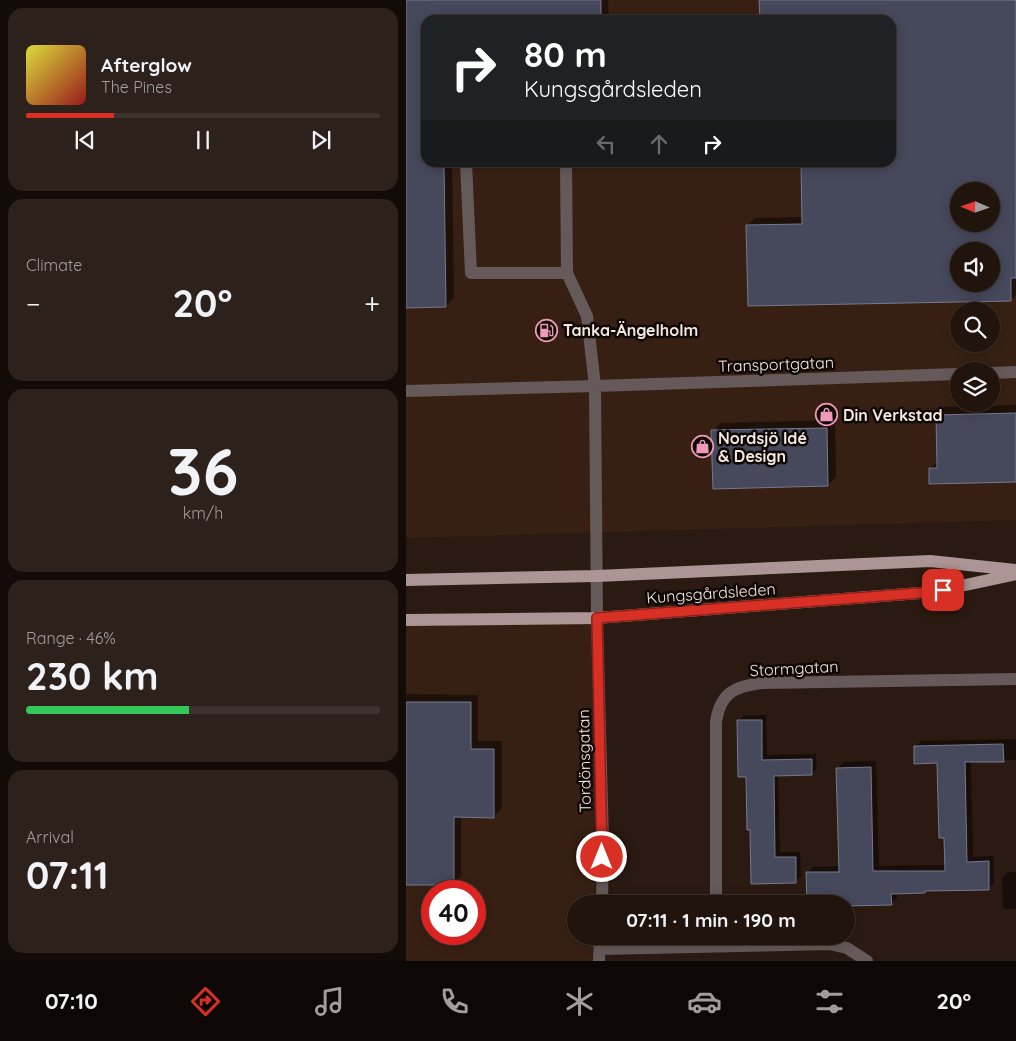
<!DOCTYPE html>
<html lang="en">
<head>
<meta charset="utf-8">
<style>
	:root { --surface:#20140d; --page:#2d211b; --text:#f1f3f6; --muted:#a29e9d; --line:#3d332e; --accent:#d93025 }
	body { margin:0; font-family:Quicksand,sans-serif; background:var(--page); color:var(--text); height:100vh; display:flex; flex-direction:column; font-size:19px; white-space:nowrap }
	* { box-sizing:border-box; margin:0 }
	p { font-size:16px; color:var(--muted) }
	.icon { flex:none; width:28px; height:28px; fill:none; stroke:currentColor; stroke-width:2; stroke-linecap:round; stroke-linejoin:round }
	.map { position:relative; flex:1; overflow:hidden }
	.panel { display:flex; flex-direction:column; gap:8px; padding:8px; background:#120b07; width:406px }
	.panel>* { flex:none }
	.guide { position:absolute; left:15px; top:15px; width:475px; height:152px; border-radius:15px; box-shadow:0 2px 12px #0003,0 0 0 1px var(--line); background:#202124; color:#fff; overflow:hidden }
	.needle { width:32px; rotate:272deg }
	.fabs { position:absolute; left:544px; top:182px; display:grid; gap:10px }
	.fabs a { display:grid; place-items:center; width:50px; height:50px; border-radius:50%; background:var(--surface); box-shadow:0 2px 12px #0003,0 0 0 1px var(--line); font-size:25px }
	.speed { position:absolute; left:15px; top:880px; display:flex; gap:10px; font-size:25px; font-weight:700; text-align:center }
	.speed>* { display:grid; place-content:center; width:65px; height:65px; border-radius:50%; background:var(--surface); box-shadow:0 2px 12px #0003,0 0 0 1px var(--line); line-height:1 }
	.speed .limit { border:8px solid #d22; background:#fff; color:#111 }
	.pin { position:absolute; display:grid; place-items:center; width:42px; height:42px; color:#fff; margin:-21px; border-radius:10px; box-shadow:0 2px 8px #0006 }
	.me { position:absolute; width:55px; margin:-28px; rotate:0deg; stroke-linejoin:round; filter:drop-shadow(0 0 4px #0008) }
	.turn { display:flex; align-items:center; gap:18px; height:105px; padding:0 20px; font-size:22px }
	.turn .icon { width:65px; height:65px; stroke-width:2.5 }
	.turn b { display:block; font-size:35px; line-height:42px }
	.lanes { display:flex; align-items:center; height:48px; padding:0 20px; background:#0003; justify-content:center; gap:25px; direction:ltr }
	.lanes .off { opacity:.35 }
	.big { font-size:38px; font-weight:800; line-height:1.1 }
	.panel .card { flex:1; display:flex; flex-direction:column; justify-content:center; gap:8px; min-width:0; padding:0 18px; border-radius:15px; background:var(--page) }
	.panel .dial { align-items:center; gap:0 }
	.dial b { font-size:65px; line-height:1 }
	.song { display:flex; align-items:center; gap:15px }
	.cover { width:60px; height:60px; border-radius:8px; background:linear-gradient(135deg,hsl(60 70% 55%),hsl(0 70% 35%)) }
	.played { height:5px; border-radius:2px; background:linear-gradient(90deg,var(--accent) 25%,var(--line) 25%) }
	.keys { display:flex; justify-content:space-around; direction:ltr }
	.heat { display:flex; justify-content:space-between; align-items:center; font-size:28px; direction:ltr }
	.charge { height:8px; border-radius:4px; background:linear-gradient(90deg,#34c759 46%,var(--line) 0) }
	.trip { position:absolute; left:161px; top:895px; width:288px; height:50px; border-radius:25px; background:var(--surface); box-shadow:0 2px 12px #0003,0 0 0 1px var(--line); font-weight:800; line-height:50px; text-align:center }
	.menu { display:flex; height:80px; justify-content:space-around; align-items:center; background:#0d0805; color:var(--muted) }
	.menu .icon { width:35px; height:35px }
	.menu .active { color:var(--accent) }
	.menu b { font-size:22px; color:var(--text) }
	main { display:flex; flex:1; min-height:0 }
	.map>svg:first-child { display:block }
</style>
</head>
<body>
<main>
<section class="panel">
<div class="card">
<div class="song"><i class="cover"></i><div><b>Afterglow</b><p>The Pines</p></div></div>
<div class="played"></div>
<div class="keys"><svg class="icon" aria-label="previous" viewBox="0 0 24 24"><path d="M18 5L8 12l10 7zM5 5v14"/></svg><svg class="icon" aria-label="pause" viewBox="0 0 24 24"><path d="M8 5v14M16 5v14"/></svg><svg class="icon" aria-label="next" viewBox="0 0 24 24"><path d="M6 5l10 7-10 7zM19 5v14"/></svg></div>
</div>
<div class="card"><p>Climate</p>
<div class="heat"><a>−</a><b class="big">20°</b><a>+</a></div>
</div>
<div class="card dial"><b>36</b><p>km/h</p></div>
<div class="card"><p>Range · 46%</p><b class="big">230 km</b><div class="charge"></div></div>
<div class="card"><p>Arrival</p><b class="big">07:11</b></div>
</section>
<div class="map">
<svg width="610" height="961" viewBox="0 0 610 961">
	<rect width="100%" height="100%" fill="#2b1a11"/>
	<path fill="#372013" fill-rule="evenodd" d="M0,0h610v520l-610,18zM20,20h465v142h-465zM552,191h33v33h-33zM552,251h33v33h-33zM552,311h33v33h-33zM552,371h33v33h-33z
		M187,621l6,220 -1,63h-22v32h21l-2,25h-189v-338zM26,891h43v43h-43z"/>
	<path fill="#0007" fill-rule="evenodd" d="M0,0h202l1,20h-183v142h26l2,136 -8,8h-40z
		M355,0h255v294l-5,6 -264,-74 8,-8 48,-1 88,-55v-142h-130zM552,191h33v33h-33zM552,251h33v33h-33z
		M610,405v76l-86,-13 8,-7 -1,-46 8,-8z
		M429,420l1,57 -8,8 -115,-54 8,-8z
		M0,694l72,1v46h24v67l-8,8h-33v60l-8,8h-47z
		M360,715l1,40 49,-1 1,15 -5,5 -34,1 2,77h20l1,24 -5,5 -45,-52 -4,-53 -9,-55 5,-5z
		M610,739v21l-45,1 2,96 21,-1v26l-5,6 -62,2 -3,2 -27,1v5l-6,6 -45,1 -39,-32 6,-6 27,-1 -2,-98 6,-6 32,-1 3,105 67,-1 -1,-28 -7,-75 -23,-15 6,-6z
		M602,872h8v37h-13l-1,-31z"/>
	<path fill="#46485b" stroke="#76788d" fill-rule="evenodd" d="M0,0h195v20h-175v142h18l2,145 -40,1z
		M353,0h257v278h-5v23l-263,5 -2,-81 56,-1 -1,-62h90v-142h-131zM552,191h33v33h-33zM552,251h33v33h-33z
		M610,413v69l-87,2v-16h8l-1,-53z
		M421,428l1,58 -115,3 -2,-59z
		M0,702h65v47h23v69l-40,-1v68h-48z
		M331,720h25v40l50,-1v16l-38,1 1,81h21v26l-45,1 -1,-54h-3l-1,-53h-8z
		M597,744l1,18h-39l2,100 22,-1v29l-64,1v2l-34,1 1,11 -46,1v-2h-39l-1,-32h33l-3,-104 35,-1 2,104h72l-1,-33h-5l-2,-75 -23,1v-18z"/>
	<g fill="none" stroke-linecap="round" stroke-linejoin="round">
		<path stroke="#655a59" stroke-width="12" d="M60,162l5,111h96
			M160,162l1,111 20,43 8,70 2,232 6,223 -1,63
			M585,373l25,-1
			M0,391l189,-5 363,-12
			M310,904v-182c4,-29 19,-36 46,-39l254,-4
			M194,949l229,-5 18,4 20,13
			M193,961l1,-25"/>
		<path stroke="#ac9594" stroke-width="12" d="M0,580l191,-4 333,-15 86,9
			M0,620l191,-2 336,-26 83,-18"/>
	</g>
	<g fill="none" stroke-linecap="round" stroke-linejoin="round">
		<defs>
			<path id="route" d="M196,857l-5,-239 336,-26 10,-2"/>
		</defs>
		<use href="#route" stroke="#8d1f18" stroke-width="12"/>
		<use href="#route" stroke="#d93025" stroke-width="9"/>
	</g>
	<defs>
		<symbol id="fuel-ring" viewBox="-11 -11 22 22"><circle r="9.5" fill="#0e0704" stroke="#ef9ab8" stroke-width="1.5"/><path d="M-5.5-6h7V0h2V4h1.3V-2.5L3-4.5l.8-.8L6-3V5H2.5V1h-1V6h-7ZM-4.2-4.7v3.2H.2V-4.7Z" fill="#ef9ab8"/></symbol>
		<symbol id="shop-ring" viewBox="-11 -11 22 22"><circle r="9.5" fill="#0e0704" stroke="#ef9ab8" stroke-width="1.5"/><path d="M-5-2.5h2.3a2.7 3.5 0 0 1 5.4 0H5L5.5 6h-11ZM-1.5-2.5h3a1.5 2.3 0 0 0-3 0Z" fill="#ef9ab8"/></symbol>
	</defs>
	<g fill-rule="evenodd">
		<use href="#fuel-ring" x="128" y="318" width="25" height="25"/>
		<use href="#shop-ring" x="408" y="402" width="25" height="25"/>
		<use href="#shop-ring" x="284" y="434" width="25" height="25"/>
	</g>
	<g text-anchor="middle" stroke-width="5" stroke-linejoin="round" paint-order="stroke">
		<g font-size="16" font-weight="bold" fill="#f5e8e2" stroke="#0e0704" text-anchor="start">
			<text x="157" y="336">Tanka-Ängelholm</text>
			<text x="437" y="421">Din Verkstad</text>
			<text x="312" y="444">Nordsjö Idé<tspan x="312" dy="18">&amp; Design</tspan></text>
		</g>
		<g font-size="16" fill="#f5e8e2" stroke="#0e0704">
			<text transform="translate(370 364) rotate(-2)" y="6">Transportgatan</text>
			<text transform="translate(305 593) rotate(-4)" y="6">Kungsgårdsleden</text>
			<text transform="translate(388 668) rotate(-3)" y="6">Stormgatan</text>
			<text transform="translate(178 761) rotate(-91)" y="6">Tordönsgatan</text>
		</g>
	</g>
</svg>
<div class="fabs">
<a><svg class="needle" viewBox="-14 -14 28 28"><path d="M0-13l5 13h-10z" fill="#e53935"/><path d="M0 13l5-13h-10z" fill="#a29e9d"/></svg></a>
<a><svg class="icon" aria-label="sound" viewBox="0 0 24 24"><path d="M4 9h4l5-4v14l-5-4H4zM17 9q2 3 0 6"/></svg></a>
<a><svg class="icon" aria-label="search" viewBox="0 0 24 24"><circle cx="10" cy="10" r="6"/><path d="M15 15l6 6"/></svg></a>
<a><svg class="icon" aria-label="layers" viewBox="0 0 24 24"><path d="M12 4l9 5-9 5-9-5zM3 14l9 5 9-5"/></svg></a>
</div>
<div class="speed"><div class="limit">40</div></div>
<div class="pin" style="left:537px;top:590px;background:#d93025"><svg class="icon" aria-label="arrive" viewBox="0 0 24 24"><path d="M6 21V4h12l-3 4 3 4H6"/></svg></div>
<svg class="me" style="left:196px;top:857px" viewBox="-20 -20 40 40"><circle r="17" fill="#d93025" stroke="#fff" stroke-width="3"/><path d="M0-11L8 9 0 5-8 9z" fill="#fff"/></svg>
<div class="trip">07:11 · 1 min · 190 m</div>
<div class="guide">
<div class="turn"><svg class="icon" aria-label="right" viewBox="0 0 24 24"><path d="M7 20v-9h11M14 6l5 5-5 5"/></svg><div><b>80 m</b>Kungsgårdsleden</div></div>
<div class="lanes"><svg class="icon off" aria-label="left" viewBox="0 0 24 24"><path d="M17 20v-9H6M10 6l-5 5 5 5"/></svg><svg class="icon off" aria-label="ahead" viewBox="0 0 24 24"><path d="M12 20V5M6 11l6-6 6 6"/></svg><svg class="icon" aria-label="right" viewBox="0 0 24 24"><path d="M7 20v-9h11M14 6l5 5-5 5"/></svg></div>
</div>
</div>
</main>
<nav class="menu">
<b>07:10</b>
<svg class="icon active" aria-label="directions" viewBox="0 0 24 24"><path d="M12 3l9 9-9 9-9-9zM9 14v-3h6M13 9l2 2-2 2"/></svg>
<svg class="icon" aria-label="music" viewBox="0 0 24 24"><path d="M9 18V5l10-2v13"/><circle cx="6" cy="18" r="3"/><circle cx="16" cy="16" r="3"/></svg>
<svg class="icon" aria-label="phone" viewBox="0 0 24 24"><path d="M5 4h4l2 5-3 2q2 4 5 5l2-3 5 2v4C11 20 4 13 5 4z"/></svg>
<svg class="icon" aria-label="climate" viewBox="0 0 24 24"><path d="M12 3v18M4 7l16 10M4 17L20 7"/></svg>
<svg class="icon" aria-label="car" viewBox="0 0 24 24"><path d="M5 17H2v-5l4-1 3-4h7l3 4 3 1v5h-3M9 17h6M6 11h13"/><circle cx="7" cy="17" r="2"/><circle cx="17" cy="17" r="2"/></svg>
<svg class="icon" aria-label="filters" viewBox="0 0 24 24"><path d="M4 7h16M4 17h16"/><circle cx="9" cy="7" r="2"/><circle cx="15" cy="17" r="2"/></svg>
<b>20°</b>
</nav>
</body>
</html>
